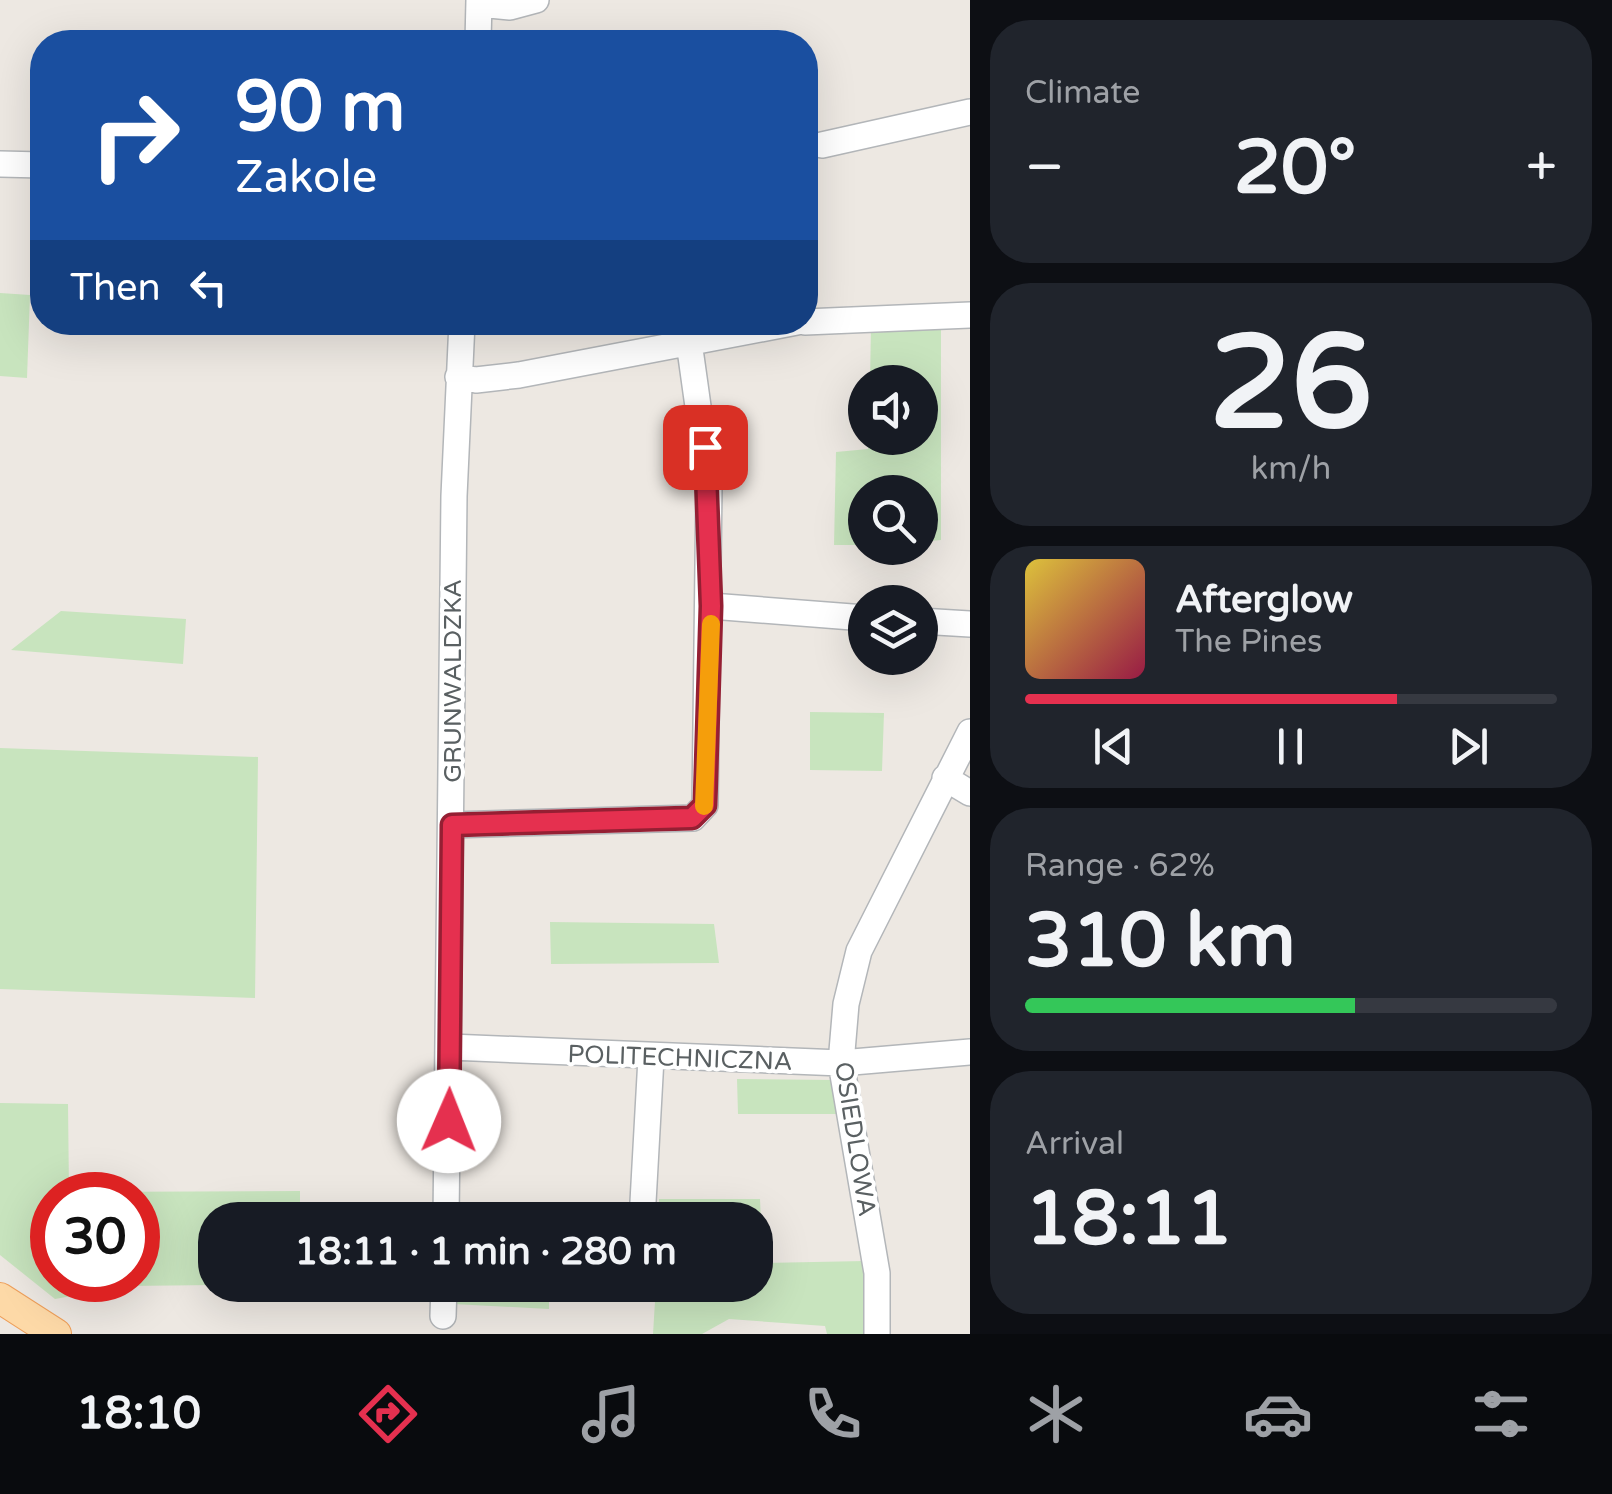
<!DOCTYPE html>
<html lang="en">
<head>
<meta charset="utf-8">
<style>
	:root { --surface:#171b24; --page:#20242c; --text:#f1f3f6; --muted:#9ea1a6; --line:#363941; --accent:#e5304f }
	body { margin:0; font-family:"Varela Round",sans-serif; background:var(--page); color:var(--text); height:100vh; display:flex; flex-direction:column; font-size:38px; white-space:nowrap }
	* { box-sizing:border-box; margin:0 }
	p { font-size:32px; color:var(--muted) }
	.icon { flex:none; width:55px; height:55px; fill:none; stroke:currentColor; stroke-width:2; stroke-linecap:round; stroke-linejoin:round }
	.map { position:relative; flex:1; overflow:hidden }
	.sheet { display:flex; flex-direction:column; gap:20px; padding:20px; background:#0d0f14; width:642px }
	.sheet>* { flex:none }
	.top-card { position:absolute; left:30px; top:30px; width:788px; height:305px; border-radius:40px; box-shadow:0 10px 40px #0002; background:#1a4fa0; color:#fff; overflow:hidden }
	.fabs { position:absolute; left:848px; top:365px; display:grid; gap:20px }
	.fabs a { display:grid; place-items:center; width:90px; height:90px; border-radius:50%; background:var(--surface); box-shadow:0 10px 40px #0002; font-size:50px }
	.speed { position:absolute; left:30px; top:1172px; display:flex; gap:20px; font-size:50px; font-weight:700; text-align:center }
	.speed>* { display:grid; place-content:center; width:130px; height:130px; border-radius:50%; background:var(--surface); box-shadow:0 10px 40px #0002; line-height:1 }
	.speed .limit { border:15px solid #d22; background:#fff; color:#111 }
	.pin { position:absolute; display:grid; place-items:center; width:85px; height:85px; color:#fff; margin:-42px; border-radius:20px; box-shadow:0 5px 15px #0006 }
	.me { position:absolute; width:110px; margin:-55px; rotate:1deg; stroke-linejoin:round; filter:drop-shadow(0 0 8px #0008) }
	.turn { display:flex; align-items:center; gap:35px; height:210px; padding:0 40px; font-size:45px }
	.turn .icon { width:130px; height:130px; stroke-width:2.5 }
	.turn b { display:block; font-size:70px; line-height:85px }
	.then { display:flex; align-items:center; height:95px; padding:0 40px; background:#0003; gap:20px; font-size:38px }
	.big { font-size:75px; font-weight:700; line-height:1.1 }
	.sheet .tile { flex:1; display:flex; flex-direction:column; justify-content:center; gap:15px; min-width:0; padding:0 35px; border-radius:40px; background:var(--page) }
	.sheet .dial { align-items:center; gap:0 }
	.dial b { font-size:130px; line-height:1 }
	.song { display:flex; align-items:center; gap:30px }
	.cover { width:120px; height:120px; border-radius:15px; background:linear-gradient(135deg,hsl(50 70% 55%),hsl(340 70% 35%)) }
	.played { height:10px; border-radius:5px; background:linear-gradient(90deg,var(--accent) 70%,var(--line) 70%) }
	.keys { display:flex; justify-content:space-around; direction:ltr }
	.heat { display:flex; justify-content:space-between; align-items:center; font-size:55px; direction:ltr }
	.charge { height:15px; border-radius:8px; background:linear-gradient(90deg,#34c759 62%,var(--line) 0) }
	.trip { position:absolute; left:198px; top:1202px; width:575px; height:100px; border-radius:40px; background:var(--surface); box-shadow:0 10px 40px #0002; font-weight:700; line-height:100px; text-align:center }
	.tabs { display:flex; height:160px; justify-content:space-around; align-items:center; background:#090b0e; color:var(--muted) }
	.tabs .icon { width:70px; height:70px }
	.tabs .selected { color:var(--accent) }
	.tabs b { font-size:45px; color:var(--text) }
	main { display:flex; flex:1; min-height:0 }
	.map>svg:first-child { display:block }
</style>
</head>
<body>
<main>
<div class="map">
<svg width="970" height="1334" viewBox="0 0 970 1334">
	<rect width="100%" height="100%" fill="#ede8e2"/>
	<path fill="#c8e4be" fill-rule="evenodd" d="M0,293l30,2 -3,83 -27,-2z
		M941,325v215l-21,2v-50h-55v53h-31l2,-93 32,-3 1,-11h51v-56h-50l1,-56z
		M61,611l125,8 -3,45 -172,-14z
		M810,712l74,1 -2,58 -72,-1z
		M0,748l258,9 -3,241 -255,-9z
		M550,922l164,2 5,39 -168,1z
		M737,1079l96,1 6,34h-101z
		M0,1103l68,1 1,88 231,-1v29h-85v65l-88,1 -72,13 -55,-44zM52,1195h86v85h-86z
		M659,1199h101l3,64 102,-2 2,73h-40l-2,-8 -96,-7 -27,15h-49l3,-49h99v-65h-96z
		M454,1285h95v24l-96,-5z"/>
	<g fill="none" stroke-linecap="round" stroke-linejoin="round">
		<defs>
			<path id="minor" d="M479,4l31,3 26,-7
				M478,42l1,-42
				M822,145l148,-33
				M0,164l42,1
				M805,322l165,-7
				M458,377l18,3 43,-5 278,-53
				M711,606l154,12
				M920,621l50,3
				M945,778l25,15
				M451,825l242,-7 12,-13 4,-320 -20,-143
				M450,1047l391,16 129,-11
				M446,1220l8,-724 8,-174
				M642,1220l9,-162
				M443,1316l1,-31
				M877,1334v-61l-36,-210 5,-59 13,-53 111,-219"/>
			<path id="major" d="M0,1298l56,36"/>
		</defs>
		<use href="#minor" stroke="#b3b6b9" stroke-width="28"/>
		<use href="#major" stroke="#ee9f5a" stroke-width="32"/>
		<use href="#minor" stroke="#fff" stroke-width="25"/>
		<use href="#major" stroke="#fdd9a7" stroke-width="30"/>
	</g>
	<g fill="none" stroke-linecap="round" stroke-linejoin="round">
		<defs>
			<path id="route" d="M449,1121l3,-296 240,-7 13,-13 6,-199 -6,-159"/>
		</defs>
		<use href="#route" stroke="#951f33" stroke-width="25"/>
		<use href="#route" stroke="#e5304f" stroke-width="18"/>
		<path stroke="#f59e0b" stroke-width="18" d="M704,806l7,-182"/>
	</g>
	<g text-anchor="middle" stroke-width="8" stroke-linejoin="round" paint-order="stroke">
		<g font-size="25" fill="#5a6062" stroke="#fff">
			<text transform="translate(452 681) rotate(-90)" y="9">GRUNWALDZKA</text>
			<text transform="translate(680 1057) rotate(2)" y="9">POLITECHNICZNA</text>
			<text transform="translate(856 1139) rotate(81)" y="9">OSIEDLOWA</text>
		</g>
	</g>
</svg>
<div class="fabs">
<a><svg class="icon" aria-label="sound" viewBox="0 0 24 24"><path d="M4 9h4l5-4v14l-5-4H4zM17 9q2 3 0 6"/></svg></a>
<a><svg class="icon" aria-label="search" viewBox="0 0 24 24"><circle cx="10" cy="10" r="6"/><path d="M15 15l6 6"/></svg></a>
<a><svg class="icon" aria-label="layers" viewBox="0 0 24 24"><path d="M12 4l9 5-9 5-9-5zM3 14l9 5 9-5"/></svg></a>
</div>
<div class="speed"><div class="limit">30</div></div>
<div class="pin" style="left:705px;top:447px;background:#d93025"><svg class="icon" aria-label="arrive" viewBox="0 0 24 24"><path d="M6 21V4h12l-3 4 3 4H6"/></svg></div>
<svg class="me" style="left:449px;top:1121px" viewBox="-20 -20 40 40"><circle r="19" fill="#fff"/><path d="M0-13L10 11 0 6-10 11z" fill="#e5304f"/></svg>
<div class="trip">18:11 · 1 min · 280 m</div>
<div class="top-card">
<div class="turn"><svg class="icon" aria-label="right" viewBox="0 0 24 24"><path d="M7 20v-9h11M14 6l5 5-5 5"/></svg><div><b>90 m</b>Zakole</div></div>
<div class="then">Then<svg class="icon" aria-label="left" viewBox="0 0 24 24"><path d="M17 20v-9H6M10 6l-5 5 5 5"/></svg></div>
</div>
</div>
<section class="sheet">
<div class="tile"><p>Climate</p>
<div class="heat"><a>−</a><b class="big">20°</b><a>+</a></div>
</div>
<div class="tile dial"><b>26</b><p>km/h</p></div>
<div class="tile">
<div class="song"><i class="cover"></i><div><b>Afterglow</b><p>The Pines</p></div></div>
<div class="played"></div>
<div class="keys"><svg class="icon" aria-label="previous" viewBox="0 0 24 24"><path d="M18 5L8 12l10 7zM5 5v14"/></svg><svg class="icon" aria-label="pause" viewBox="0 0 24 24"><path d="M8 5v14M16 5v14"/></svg><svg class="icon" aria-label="next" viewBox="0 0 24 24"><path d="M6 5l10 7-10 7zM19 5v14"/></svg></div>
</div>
<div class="tile"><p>Range · 62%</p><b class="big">310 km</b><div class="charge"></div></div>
<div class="tile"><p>Arrival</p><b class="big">18:11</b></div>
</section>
</main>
<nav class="tabs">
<b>18:10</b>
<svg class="icon selected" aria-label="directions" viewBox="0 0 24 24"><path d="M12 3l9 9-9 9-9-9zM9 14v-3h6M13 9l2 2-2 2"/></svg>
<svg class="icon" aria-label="music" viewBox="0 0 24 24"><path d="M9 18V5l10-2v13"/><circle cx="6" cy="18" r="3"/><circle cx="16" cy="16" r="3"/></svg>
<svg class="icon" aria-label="phone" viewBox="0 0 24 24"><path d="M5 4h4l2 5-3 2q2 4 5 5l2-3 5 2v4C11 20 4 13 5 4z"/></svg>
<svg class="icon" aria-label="climate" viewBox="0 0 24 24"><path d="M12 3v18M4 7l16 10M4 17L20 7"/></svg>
<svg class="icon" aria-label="car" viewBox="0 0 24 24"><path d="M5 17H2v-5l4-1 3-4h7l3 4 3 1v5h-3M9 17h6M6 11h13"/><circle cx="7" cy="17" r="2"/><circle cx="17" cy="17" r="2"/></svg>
<svg class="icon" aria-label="filters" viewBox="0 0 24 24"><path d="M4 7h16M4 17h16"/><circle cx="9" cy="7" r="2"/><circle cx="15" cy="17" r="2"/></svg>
</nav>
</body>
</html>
